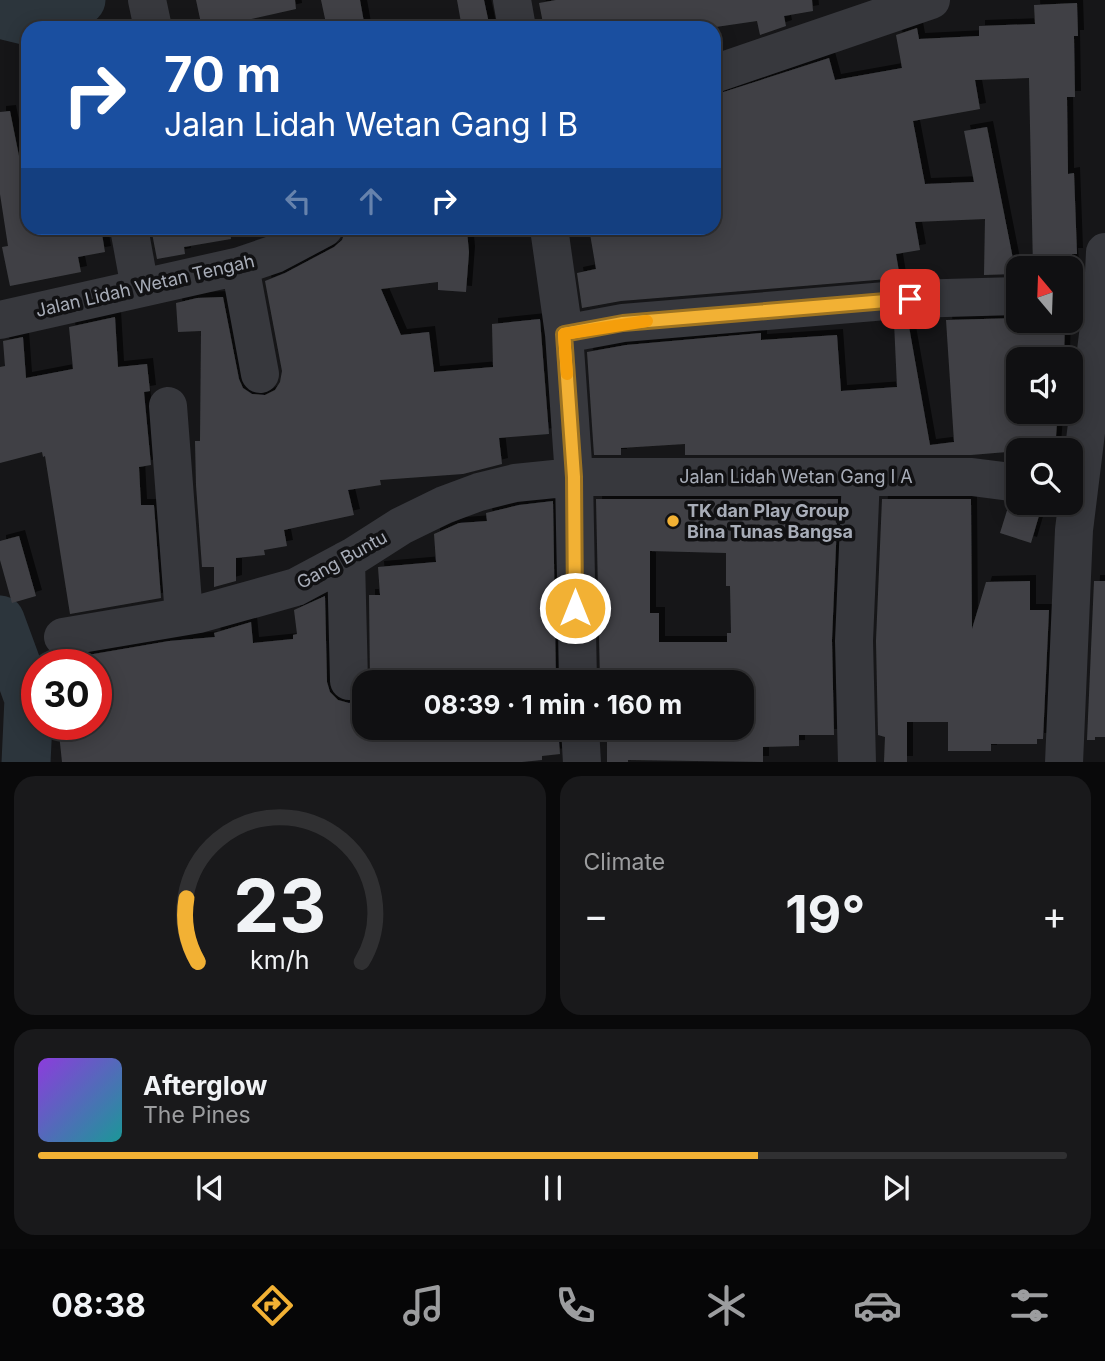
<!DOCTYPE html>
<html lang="en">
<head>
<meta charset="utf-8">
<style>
	:root { --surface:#101012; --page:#19191b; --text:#f1f3f6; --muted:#9c9d9f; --line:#303032; --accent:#f2b134 }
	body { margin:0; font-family:Inter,sans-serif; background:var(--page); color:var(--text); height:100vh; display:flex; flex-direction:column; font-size:26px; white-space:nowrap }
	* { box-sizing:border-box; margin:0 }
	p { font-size:23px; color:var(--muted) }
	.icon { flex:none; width:38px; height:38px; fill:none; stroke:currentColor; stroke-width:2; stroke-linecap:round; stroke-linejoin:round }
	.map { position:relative; height:762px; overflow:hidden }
	.drawer { display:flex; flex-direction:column; gap:14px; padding:14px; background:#09090a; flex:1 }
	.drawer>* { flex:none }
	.banner { position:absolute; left:21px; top:21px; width:700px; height:214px; border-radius:21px; box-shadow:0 4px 18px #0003,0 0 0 2px var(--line); background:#1a4fa0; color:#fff; overflow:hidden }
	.needle { width:46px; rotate:341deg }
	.tools { position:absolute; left:1006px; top:256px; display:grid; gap:14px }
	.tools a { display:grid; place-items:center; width:77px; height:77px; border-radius:14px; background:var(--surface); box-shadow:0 4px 18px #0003,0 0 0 2px var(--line); font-size:35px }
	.speed { position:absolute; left:21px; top:649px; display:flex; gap:14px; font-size:35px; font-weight:700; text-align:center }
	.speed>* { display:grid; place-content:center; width:91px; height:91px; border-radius:50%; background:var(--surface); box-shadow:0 4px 18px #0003,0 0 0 2px var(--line); line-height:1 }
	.speed .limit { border:10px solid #d22; background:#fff; color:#111 }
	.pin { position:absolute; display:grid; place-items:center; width:60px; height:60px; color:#fff; margin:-30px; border-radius:14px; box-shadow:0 4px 10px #0006 }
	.me { position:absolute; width:77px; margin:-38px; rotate:0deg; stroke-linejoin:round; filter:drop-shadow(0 0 5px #0008) }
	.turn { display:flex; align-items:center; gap:24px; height:147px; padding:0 28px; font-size:32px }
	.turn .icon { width:91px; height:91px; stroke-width:2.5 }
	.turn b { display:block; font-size:49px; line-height:60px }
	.lanes { display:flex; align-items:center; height:66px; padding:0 28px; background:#0003; justify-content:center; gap:35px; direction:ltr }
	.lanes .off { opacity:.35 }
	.big { font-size:52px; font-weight:700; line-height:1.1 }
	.drawer .card { flex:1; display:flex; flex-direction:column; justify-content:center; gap:10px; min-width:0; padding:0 24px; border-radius:21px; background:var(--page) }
	.drawer .dial { align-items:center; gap:0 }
	.dial svg { height:182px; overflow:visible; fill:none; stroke:var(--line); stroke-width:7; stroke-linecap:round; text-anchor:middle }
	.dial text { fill:var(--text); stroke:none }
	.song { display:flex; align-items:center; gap:21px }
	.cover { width:84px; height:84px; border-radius:10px; background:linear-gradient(135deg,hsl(270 70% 55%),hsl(180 70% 35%)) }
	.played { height:7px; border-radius:4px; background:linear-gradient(90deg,var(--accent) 70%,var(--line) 70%) }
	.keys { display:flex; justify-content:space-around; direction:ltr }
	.heat { display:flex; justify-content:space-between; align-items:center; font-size:38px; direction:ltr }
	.drawer .tiles { flex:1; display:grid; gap:14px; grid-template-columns:1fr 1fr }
	.card:last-child { grid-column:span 2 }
	.trip { position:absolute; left:352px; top:670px; width:402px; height:70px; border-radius:21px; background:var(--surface); box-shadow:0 4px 18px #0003,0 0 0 2px var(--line); font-weight:700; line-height:70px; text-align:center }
	.menu { display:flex; height:112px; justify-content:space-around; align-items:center; background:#060607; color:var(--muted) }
	.menu .icon { width:49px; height:49px }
	.menu .selected { color:var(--accent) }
	.menu b { font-size:32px; color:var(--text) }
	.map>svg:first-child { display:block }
</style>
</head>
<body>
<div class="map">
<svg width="1105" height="763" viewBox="0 0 1105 763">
	<defs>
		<filter id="shadow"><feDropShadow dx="6" dy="-6" stdDeviation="0" flood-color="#0009"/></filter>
	</defs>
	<rect width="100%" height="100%" fill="#161618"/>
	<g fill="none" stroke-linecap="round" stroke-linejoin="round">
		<path stroke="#2c353c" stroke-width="49" d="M0,14l53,13 28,-27
			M0,620l29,79 -3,64"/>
	</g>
	<path fill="#404145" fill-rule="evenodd" filter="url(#shadow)" d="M196,0h99l1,9 -72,16 1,3h-23z
		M321,0h39l5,28h-38z
		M457,0h27l6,28h-28z
		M556,0h256l1,11 -29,5 2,10 -26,9 -3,-14 -48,7h-165l-5,-25z
		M1077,3l1,33h-4l1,61h-8l1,77 6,-1 3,81h-5l1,14h-40l-4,-190 -54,2 5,29 -67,12 12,63 49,-2 -10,-51 23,-4 29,147 -32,1 1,-56 -70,3 5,28 -24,4 4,24 -279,23 -39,7 -5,-35 19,-4 -7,-41h125v-133l115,-37 6,22 67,-12 -6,-33 21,-7 2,11 60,-3v-10l56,-2 -1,-19z
		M10,111l18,90v27h11l1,5 33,-5 1,5 27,-5 4,24 -27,5 3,15 -71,14 -8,-39 6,-1 -8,-52v-82z
		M151,228h79l1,11 -47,8 1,7 -28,5z
		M355,228h64l1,8 47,-5 2,21 -3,40 -28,-2v-8l-57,7 20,46 28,-3 5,40 59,-5 -1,-43 48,-5 9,115 -50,4 3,26 -39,10 -83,6 1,5 -33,5 6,25 -70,15 3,16 -23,4 1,5 -29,3v23l-22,6v-20h-12l-6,-82 -1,-44h5l1,-110 -23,1 -2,-29 21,-5 26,-1 16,82 4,9 9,6 13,1 10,-5 5,-8 2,-11 -17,-90 20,-8 49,-26 8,-7 3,-8 11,-1z
		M115,317l3,50 29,-3 3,27 -6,1 7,73 -12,2 2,38h13l7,93 -91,16 -25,-158 -2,1 -1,-5 -42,11v-96l5,-1 -2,-25 20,-4 3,41 47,-9 -4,-42z
		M1018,318v2h47l-1,39h-46v52h17l-2,10 24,2 -2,27h-48v2l-36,3h-286v-11l-64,4v7h-27l-7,-103 39,-7 135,-12v7l76,-5 4,56 56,-4 -3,-65 14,-1 22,124 24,-3 -8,-122z
		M596,499h242l-6,141 2,95h-35v11l-36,1v15l-135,-2v2h-21v-34h135v-46h-142zM650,551l76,2v33h4l1,47h-4v9h-68v-29h-9z
		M882,499h89l1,130 14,-47 44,-1v29h19l-6,129h-6v5h-46v7h-43v-29h-41v40h-23l1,-25 -7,-2 -2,-94z
		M553,501l3,181h-186l-1,-87h11l-2,-28 58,-5 -2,-28 25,-11 28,-2 -1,-8 33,-8z
		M1028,502h15l-12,41 -31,-10 9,-29z
		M19,536l17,60 -24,7 -12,-43v-19z
		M1094,581h11v156h-10v3h-8z
		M325,596l2,86 3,10 8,8 11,3 11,-3 4,-4v32h194l2,26 -18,2v4l-20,2h-460l-4,-38h38v-59h-19l-1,-8 93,-16 46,-4 -1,-4 37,-11 2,21 40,-4v-4l4,-1 -3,-24z"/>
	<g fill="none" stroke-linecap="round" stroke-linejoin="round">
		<path stroke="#37383d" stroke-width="38" d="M147,0l6,28
			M512,0l5,28
			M714,74l217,-74
			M129,228l11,60
			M549,228l15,106 10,143 4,205
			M240,266l20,108
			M0,320l240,-54 35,-12 49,-26
			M564,334l59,-11 287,-24 108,-3
			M168,406l16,210
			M346,560l3,121
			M63,637l136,-23 97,-27 58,-31 47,-30 43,-21 35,-13 36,-9 59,-6h398l46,6
			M580,728l2,35
			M857,763l-3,-122 7,-164
			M1064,763l10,-233 29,-236 2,-42"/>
	</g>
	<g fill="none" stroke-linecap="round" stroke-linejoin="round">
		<defs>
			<path id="route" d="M575,608l-1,-131 -10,-143 59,-11 287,-24"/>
		</defs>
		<use href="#route" stroke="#9d7322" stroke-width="18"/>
		<use href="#route" stroke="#f2b134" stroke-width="12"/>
		<path stroke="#f59e0b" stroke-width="12" d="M567,374l-3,-40 83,-13"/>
	</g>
	<circle fill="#f2b134" stroke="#111113" stroke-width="2.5" cx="673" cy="521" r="7"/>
	<g text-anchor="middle" stroke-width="7" stroke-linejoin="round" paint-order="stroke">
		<g font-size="18" fill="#a8adb8" stroke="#111113">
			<text transform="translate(145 286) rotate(-13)" y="6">Jalan Lidah Wetan Tengah</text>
			<text x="796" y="483">Jalan Lidah Wetan Gang I A</text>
			<text transform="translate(342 560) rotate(-29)" y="6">Gang Buntu</text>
		</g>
		<g font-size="18" font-weight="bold" fill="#a8adb8" stroke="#111113" text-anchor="start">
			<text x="687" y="517">TK dan Play Group<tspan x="687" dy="21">Bina Tunas Bangsa</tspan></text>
		</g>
	</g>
</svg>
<div class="tools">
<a><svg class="needle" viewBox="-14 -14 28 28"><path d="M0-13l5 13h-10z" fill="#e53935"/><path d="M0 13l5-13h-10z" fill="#9c9d9f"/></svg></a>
<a><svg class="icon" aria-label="sound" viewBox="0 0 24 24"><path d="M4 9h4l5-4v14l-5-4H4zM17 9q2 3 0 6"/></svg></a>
<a><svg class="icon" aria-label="search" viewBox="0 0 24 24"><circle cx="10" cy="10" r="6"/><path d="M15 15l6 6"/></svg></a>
</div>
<div class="speed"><div class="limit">30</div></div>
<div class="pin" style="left:910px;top:299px;background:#d93025"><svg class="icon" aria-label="arrive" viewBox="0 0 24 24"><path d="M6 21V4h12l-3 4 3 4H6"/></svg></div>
<svg class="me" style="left:575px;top:608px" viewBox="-20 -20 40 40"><circle r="17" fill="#f2b134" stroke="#fff" stroke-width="3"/><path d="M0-11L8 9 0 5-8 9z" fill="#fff"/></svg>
<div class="trip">08:39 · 1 min · 160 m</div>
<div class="banner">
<div class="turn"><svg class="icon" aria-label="right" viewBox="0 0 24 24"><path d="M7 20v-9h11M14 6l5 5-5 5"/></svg><div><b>70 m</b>Jalan Lidah Wetan Gang I B</div></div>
<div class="lanes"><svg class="icon off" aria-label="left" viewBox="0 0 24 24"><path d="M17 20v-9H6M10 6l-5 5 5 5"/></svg><svg class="icon off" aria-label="ahead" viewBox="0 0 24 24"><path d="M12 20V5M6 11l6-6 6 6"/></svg><svg class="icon" aria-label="right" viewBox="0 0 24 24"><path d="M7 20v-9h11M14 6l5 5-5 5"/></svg></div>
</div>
</div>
<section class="drawer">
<div class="tiles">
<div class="card dial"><svg viewBox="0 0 100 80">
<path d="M14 69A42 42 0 1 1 86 69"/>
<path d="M14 69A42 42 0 0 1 9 41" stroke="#f2b134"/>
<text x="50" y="56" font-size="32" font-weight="700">23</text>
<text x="50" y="72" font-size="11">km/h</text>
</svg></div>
<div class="card"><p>Climate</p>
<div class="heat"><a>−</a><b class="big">19°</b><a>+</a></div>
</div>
<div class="card">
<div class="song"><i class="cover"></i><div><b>Afterglow</b><p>The Pines</p></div></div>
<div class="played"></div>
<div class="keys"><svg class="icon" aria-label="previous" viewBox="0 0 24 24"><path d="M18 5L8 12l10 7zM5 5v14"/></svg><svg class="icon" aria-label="pause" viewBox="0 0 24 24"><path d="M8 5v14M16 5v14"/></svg><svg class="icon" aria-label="next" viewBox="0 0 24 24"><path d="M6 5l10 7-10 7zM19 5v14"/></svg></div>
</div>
</div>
</section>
<nav class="menu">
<b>08:38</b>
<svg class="icon selected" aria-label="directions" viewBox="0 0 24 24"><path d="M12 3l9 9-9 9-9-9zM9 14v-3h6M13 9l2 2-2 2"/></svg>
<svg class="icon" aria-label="music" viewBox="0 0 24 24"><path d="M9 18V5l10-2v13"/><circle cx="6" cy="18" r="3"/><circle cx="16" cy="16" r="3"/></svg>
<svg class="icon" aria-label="phone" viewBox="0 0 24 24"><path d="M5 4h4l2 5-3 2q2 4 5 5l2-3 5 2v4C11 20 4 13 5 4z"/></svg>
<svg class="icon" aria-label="climate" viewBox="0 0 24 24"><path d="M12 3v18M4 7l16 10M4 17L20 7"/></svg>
<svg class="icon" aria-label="car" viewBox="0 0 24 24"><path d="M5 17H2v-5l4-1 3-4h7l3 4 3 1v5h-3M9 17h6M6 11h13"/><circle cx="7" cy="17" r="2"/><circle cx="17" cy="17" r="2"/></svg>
<svg class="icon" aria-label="filters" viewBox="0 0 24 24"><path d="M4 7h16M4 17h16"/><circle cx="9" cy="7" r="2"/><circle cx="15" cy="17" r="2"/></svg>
</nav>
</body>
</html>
